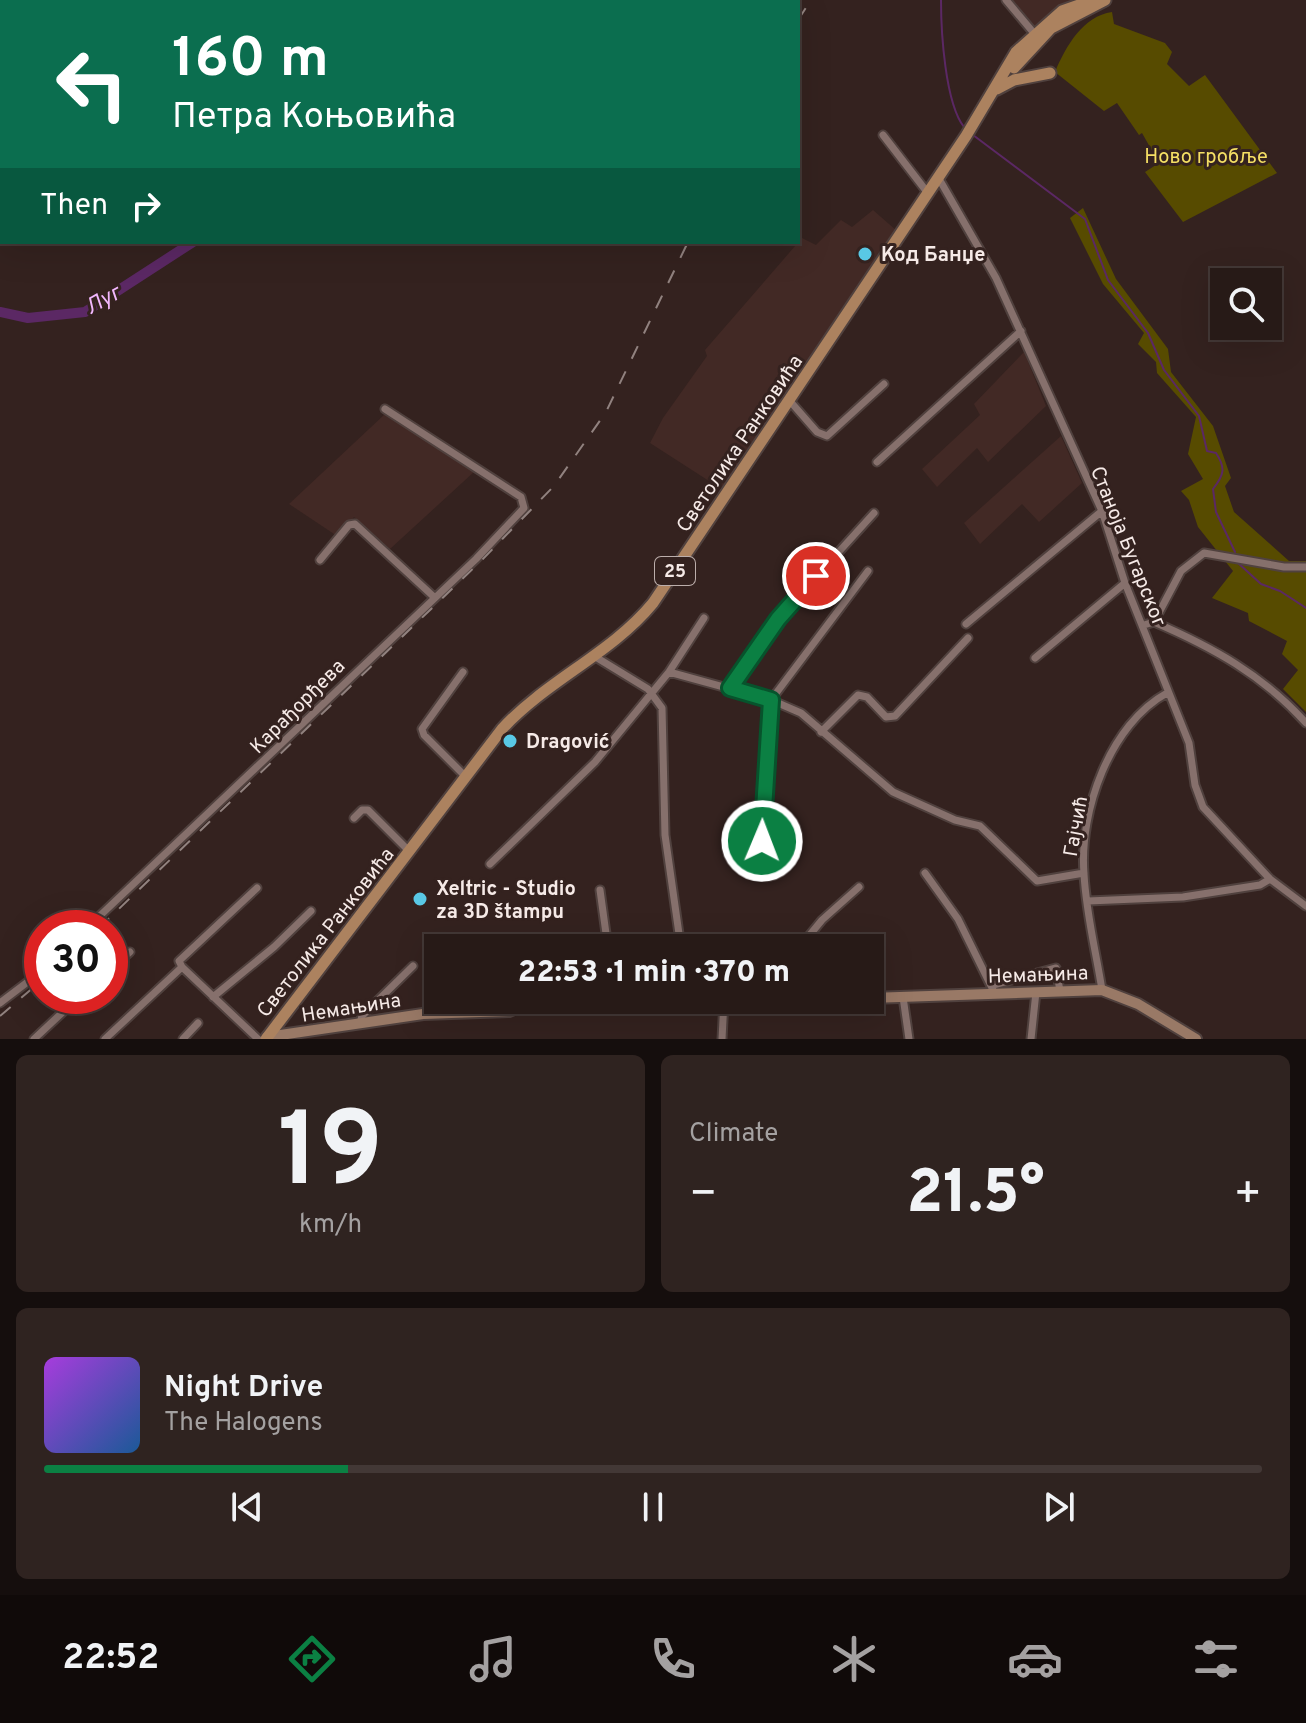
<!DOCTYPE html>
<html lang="en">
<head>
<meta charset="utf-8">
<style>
	:root { --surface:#271a17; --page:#2f2320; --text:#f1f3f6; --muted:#a4a1a1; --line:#433836; --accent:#0b8043 }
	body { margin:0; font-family:Overpass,sans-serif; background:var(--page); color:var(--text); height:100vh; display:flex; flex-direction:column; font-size:30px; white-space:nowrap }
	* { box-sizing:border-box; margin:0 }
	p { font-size:26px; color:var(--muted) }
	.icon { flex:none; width:44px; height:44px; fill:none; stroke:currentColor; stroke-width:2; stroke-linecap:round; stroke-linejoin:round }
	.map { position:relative; height:1039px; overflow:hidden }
	.details { display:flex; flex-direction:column; gap:16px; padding:16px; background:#150e0d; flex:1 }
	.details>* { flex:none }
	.banner { position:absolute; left:0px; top:0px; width:800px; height:244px; box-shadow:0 8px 32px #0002,0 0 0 2px var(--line); background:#0b6e4f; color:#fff; overflow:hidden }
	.fabs { position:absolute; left:1210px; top:268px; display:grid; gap:16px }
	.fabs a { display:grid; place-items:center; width:72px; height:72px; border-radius:0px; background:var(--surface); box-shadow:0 8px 32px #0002,0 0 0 2px var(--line); font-size:40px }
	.speed { position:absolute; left:24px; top:910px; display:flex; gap:16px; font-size:40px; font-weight:700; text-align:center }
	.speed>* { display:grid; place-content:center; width:104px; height:104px; border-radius:50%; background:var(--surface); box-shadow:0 8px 32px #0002,0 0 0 2px var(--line); line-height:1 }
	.speed .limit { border:12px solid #d22; background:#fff; color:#111 }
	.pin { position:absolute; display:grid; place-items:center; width:68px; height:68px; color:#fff; margin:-34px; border:4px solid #fff; border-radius:50%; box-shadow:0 2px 8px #0007 }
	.me { position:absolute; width:88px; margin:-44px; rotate:1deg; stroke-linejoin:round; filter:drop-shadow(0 0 6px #0008) }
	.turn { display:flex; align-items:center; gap:28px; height:168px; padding:0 40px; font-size:36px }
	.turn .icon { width:104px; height:104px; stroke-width:2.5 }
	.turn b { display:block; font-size:56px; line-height:68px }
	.then { display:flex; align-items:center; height:76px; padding:0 40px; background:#0003; gap:16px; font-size:30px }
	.big { font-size:60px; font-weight:800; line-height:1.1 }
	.details .widget { flex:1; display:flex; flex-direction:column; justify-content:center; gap:12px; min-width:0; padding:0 28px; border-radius:12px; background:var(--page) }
	.details .dial { align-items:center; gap:0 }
	.dial b { font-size:104px; line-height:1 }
	.song { display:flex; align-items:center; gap:24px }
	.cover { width:96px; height:96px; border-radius:12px; background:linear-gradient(135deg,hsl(280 70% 55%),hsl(210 70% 35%)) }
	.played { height:8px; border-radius:4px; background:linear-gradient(90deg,var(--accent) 25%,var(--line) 25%) }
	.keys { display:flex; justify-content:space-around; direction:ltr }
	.heat { display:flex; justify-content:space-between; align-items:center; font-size:44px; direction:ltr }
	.details .tiles { flex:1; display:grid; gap:16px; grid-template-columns:1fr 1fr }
	.widget:last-child { grid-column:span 2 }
	.trip { position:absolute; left:424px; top:934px; width:460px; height:80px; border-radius:0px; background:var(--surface); box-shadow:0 8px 32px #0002,0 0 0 2px var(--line); font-weight:800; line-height:80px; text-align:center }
	.tabs { display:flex; height:128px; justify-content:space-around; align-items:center; background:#100a09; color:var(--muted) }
	.tabs .icon { width:56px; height:56px }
	.tabs .current { color:var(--accent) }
	.tabs b { font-size:36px; color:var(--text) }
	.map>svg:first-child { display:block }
</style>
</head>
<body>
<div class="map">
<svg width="1306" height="1039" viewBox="0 0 1306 1039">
	<rect width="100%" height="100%" fill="#34221f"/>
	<path fill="#422925" d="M1009,0h71l-19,8 -30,20z
		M873,210l24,21 -174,259 -73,-47 13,-25 44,-62 -2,-6 97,-112 14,7 25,-25 11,7z
		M1024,352l22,54 -58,56 -11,-14 -40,39 -15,-18 58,-54 -6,-11z
		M385,414l90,57 -85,78 -36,-32 -17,19 -48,-32z
		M1061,436l21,47 -43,39 -17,-18 -42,40 -16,-21z"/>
	<path fill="#574b00" d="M1112,12l2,12 51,19 7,9 -5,12 22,22 16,-11 72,98 -94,49 -38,-50 14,-9 -17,-30 -3,2 -22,-32 -13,8 -49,-39c11,-26 28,-56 57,-60z
		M1083,208l33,71 52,70 3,23 42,54 18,52 -6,8 9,26 55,49h17v151l-23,-23 15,-19 -16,-16 5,-13 -38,-20 -1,-8 -36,-15 21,-27 -35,-44 -9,-27 -8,-9 22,-12 -15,-25 8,-37 -39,-44 -1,-11 -18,-18 6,-11 -41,-49 -33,-66z"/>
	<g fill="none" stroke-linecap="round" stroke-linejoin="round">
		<path stroke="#5b2864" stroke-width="2" d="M941,0c0,31 4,103 23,127
			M973,135l112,84 23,61 40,53 16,37 35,46 8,35 9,2c10,15 8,22 -3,36l3,23 19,40
			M1237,562l24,22 19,7 26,17"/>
		<path stroke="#5b2864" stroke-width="10" d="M362,2l1,-2
			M0,312l28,6 57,-6 108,-70"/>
		<defs>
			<path id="street" d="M1006,0l32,38
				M82,2v-2
				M0,84l2,-1
				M883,135l44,57
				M938,177l58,101 106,233 23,72 64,160 6,42 8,22 67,72 36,27
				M789,400l28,32 10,4 57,-52
				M877,462l144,-131
				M320,560l29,-35 6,-1 79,73
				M1154,622l27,-51 23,-18 80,14h22
				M966,624l136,-113
				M1144,625l10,-3c58,25 109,53 152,101
				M594,656l54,33 14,19 3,127 16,113
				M1035,658l90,-75
				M463,672l-41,57 2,6 41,41
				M669,672l102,28 30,13 92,79 62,28 25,6 57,55 47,-8
				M730,688l48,-69 96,-106
				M821,732l37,-37 9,2 19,20 9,-1 73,-78
				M354,818l8,-8h6l42,42
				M763,857l-2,-33 10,-124 97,-129
				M490,864l105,-102 74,-90 35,-54
				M925,873l33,46 37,75
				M600,890l8,58
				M1088,901l95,-4 77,-12 10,-6
				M87,928l389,-369 48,-51 -3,-11 -136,-88
				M799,948l23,-28 37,-33
				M182,967l76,72
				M110,970l20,-18
				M993,985l63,-17 4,23
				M1102,990c-6,-38 -16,-77 -18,-116 -5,-63 26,-150 83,-181
				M213,997l61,-50 37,-36
				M903,997l6,42
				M0,1003l42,-32
				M360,1023l2,-7 51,-50
				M34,1039l46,-43
				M105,1039l77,-72 -3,-6 78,-73
				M183,1039l15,-16
				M722,1039l2,-39
				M1031,1039l5,-47"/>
			<path id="secondary" d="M870,998l232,-8 36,14 58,35
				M724,1000h76
				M267,1037l156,-23 86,-3 25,-11"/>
			<path id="primary" d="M1014,68l37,-40 54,-28
				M997,89l17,-9 36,-7
				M266,1039l236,-310c45,-49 109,-75 151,-126l313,-467 50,-84 46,-41 31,-11"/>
		</defs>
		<use href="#street" stroke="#50413e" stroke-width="11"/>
		<use href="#secondary" stroke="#50413e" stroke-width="14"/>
		<use href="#primary" stroke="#50413e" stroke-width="15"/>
		<use href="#street" stroke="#86706c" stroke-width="7"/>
		<use href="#secondary" stroke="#997966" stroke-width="10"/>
		<use href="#primary" stroke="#ac825f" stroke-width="11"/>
		<path stroke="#91827f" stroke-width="2" stroke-dasharray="14 14" stroke-linecap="butt" d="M798,20l13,-20
			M99,928l381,-366 74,-76 52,-74 82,-170
			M0,1016l42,-36"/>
	</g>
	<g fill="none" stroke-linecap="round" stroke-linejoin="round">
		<defs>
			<path id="route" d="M762,841l9,-141 -41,-12 48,-69 38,-43"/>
		</defs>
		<use href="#route" stroke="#07532c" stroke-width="20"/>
		<use href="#route" stroke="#0b8043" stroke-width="14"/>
	</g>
	<g fill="#59c8e5" stroke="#34221f" stroke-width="3">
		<circle cx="865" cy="254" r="8"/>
		<circle cx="510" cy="741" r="8"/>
		<circle cx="420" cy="899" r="8"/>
	</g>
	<g text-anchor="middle" stroke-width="6" stroke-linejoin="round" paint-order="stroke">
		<rect fill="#34221f" stroke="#bcaeab" stroke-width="2" x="655" y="557" width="40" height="28" rx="6"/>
		<g font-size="18" font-weight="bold" fill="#f6eae7">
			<text x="675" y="577">25</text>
		</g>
		<g font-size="20" fill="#f5df64" stroke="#34221f">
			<text x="1206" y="163">Ново гробље</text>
		</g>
		<g font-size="20" font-weight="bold" fill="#f6eae7" stroke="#34221f" text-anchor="start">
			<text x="881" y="261">Код Банџе</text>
			<text x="526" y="748">Dragović</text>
			<text x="436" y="895">Xeltric - Studio<tspan x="436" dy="23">za 3D štampu</tspan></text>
		</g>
		<g font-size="20" fill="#f6eae7" stroke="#34221f">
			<text transform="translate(739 443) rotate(-56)" y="7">Светолика Ранковића</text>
			<text transform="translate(1129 546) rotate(68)" y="7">Станоја Бугарског</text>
			<text transform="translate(297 706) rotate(-45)" y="7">Карађорђева</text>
			<text transform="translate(1075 826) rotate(-80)" y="7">Гајчић</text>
			<text transform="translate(325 932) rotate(-52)" y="7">Светолика Ранковића</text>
			<text transform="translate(1038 974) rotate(-2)" y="7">Немањина</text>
			<text transform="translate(351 1007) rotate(-9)" y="7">Немањина</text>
		</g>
		<g font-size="22" font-style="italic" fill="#f2b7fe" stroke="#34221f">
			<text transform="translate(102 299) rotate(-29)" y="8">Луг</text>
		</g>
	</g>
</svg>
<div class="fabs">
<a><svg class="icon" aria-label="search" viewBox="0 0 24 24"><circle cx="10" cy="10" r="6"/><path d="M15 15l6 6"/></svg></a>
</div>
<div class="speed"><div class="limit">30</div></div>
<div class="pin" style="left:816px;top:576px;background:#d93025"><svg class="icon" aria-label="arrive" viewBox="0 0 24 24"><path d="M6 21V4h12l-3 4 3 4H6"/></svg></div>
<svg class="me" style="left:762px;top:841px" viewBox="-20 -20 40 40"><circle r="17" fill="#0b8043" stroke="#fff" stroke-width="3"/><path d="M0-11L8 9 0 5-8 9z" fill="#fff"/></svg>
<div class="trip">22:53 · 1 min · 370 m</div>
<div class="banner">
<div class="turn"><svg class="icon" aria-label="left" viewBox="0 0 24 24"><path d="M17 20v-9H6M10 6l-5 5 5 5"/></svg><div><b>160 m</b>Петра Коњовића</div></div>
<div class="then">Then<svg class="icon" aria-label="right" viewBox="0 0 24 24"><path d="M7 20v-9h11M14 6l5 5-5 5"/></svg></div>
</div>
</div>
<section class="details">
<div class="tiles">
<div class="widget dial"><b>19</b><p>km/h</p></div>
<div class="widget"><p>Climate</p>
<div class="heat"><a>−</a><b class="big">21.5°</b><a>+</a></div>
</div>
<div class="widget">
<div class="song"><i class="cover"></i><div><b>Night Drive</b><p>The Halogens</p></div></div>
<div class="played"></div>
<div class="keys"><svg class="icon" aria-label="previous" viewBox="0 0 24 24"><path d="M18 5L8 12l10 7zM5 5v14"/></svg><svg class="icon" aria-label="pause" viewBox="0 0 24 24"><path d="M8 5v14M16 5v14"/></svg><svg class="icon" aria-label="next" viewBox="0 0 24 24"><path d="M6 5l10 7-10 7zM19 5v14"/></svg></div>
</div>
</div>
</section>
<nav class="tabs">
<b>22:52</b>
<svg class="icon current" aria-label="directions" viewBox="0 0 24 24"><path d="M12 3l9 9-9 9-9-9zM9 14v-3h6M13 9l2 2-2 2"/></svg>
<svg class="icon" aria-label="music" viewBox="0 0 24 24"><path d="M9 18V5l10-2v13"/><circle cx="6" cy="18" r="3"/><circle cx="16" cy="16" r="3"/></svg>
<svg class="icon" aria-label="phone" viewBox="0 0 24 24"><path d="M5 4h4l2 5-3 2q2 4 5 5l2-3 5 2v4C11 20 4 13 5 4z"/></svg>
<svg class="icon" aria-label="climate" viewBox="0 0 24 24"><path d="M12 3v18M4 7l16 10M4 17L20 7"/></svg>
<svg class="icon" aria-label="car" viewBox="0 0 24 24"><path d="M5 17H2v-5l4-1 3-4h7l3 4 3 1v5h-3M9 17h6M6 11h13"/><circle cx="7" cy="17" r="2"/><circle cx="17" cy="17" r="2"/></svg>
<svg class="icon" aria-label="filters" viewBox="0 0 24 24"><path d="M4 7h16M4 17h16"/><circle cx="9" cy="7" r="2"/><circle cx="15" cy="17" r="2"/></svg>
</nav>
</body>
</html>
